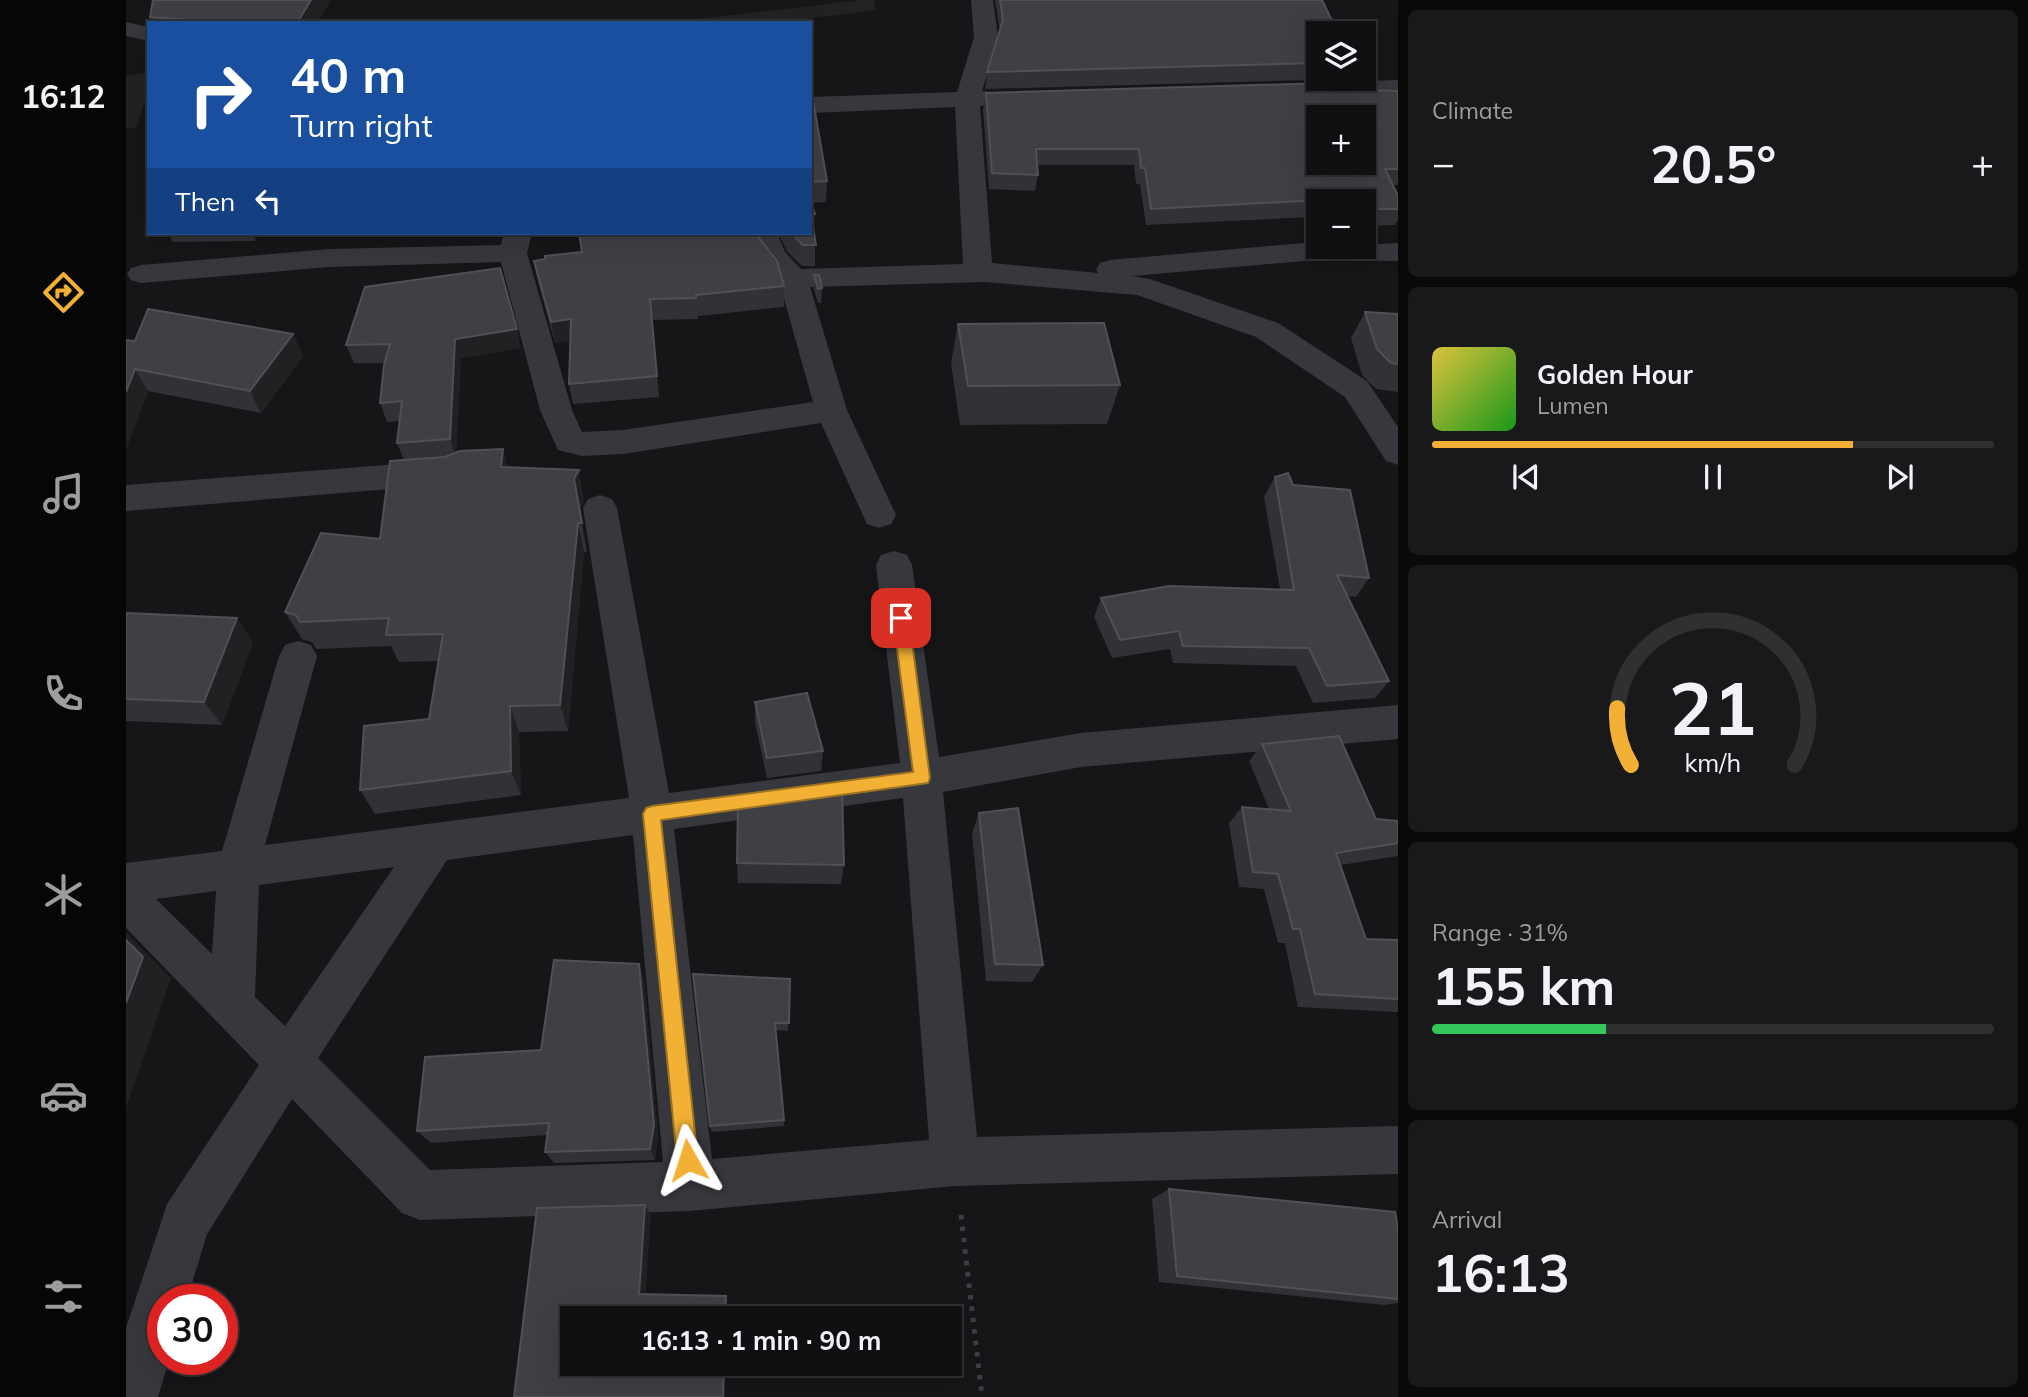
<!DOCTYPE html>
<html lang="en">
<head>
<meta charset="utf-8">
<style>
	:root { --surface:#101012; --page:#19191b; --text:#f1f3f6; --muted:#9c9d9f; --line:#303032; --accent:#f2b134 }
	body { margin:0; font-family:Mulish,sans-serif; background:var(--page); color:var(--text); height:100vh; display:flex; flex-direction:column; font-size:26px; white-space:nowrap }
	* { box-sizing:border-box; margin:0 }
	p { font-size:23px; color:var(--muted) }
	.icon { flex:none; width:38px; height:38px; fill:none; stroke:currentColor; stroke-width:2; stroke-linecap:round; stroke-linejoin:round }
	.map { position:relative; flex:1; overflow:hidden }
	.details { display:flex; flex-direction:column; gap:10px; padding:10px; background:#09090a; width:630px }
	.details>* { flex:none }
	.hud { position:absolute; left:21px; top:21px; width:665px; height:214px; border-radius:0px; box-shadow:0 7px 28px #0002,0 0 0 2px var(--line); background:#1a4fa0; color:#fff; overflow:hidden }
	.buttons { position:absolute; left:1180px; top:21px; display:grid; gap:14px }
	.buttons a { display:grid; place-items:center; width:70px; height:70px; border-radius:0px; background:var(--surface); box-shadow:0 7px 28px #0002,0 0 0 2px var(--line); font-size:35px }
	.speed { position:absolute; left:21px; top:1284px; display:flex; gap:14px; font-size:35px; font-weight:700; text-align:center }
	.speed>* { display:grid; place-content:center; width:91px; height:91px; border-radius:50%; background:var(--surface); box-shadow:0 7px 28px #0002,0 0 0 2px var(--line); line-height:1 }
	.speed .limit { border:10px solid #d22; background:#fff; color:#111 }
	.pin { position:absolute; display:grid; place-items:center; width:60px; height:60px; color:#fff; margin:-30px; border-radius:14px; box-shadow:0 4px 10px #0006 }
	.me { position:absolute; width:77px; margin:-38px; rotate:354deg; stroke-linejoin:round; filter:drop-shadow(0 0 5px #0008) }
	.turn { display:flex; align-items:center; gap:24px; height:147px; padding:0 28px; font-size:32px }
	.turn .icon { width:91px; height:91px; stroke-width:2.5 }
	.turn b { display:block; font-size:49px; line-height:60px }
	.then { display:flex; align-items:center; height:66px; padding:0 28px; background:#0003; gap:14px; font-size:26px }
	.big { font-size:52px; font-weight:700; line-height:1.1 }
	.details .tile { flex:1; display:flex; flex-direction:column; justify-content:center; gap:10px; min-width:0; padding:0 24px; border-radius:10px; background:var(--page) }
	.details .dial { align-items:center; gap:0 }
	.dial svg { height:182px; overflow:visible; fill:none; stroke:var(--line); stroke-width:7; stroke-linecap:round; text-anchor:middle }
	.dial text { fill:var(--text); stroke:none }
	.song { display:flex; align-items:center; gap:21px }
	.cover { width:84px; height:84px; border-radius:10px; background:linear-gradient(135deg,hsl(50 70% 55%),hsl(120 70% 35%)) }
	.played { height:7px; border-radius:4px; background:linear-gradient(90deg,var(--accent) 75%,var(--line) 75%) }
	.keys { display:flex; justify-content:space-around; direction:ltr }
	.heat { display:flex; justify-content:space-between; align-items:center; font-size:38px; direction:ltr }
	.charge { height:10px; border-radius:5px; background:linear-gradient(90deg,#34c759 31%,var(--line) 0) }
	.trip { position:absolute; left:434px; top:1306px; width:402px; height:70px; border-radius:0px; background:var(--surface); box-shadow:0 7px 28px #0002,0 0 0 2px var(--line); font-weight:700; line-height:70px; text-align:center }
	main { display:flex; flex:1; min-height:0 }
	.tabs { display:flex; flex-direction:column; width:126px; justify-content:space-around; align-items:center; background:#060607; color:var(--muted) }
	.tabs .icon { width:49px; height:49px }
	.tabs .selected { color:var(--accent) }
	.tabs b { font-size:32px; color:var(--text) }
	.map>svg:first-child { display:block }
</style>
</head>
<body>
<main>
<nav class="tabs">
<b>16:12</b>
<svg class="icon selected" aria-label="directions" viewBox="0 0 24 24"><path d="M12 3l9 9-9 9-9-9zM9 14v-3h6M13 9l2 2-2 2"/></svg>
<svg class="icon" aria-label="music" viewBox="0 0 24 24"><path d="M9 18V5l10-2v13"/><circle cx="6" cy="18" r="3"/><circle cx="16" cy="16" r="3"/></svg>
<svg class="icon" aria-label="phone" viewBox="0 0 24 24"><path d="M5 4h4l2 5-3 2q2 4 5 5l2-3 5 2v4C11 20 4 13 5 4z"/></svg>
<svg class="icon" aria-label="climate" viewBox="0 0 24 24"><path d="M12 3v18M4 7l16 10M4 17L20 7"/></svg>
<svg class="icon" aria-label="car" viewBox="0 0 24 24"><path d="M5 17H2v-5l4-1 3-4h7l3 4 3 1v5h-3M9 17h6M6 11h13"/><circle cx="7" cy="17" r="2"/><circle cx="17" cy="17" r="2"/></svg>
<svg class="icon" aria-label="filters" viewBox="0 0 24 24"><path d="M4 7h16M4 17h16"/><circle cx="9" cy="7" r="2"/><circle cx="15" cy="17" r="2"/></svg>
</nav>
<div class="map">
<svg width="1272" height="1397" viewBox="0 0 1272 1397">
	<rect width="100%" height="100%" fill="#161618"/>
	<path fill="#222225" d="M736,0h12l1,10 -99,13h-78l-3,-4z
		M23,73v15l-13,40h-10v-53z"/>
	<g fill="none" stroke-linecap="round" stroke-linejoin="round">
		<path stroke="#3d3f44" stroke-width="5" stroke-dasharray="4.5 7" stroke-linecap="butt" d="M835,1215l21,182"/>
		<path fill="#37383d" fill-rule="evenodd" d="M845,0h22l5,37 -16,54 21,2 3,5 -3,5 -23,3 12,157 106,10 -2,-4 4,-6 10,-3 205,-18h3v5l80,-4v18l-83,-1 -183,16 18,3 128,44 89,58 31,46v38l-12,-4 -41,-64 -89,-60 -119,-42 -152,-13 -175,5 37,123 49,105 -5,9 -12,4 -12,-4 -46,-101 -198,31 -41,2 -24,-6 -18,-40 -39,-148 -172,5 -188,16 -10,-3 -4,-6 4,-6 10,-3 188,-16 172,-4 3,-12h28l-5,20 45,157 10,22 41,-2 190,-28 -34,-121 -21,-26 -9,-22h28l8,19 16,17 162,-5 -8,-157 -145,6v-16l147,-5 17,-55z
			M0,22l23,5v14l-23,-5z
			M1272,80v14l-85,3 -9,-2 -3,-5 3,-5 9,-2z
			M312,461l12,3 5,9 -5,9 -12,3 -312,26v-26z
			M474,495l12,4 5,9 52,285 231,-30 -24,-198 5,-10 13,-4 13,4 5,10 27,192 142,-24 317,-28v34l-317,28 -138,25 34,345 421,-11v48l-443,12 -265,25 -270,9 -18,-7 -110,-114 -85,135 -20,66h-24v60h6l-11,37h-32v-69l41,-124 92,-139 -133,-137v-65l96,-12 57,-195 6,-11 13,-4 13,4 6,11 -52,189 364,-47 -46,-290 5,-9zM777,798l26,342 -217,19 -38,-330zM507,835l30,327 -233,8 -112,-112 129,-198zM268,867l-109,159 -30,-29 4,-112zM90,891l-4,63 -56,-55z"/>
	</g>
	<path fill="#323236" d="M27,0h178l-14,23h-164l-3,-6z
		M869,0h327l-4,33v46h27l-360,10 2,-17 13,-40z
		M1239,90l33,1v94h-5l5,11v24l-3,5 -32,1v-25h-45v25l-5,-9 -167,8 -6,-41h-4l-2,-19h-97l1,10 -3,16 -46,-2 -6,-79 3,-17z
		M684,100l17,81 -1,21 -15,1 4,11v52h-13l-15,-15 -9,-18h32z
		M42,233h90l-3,8 -82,1z
		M456,252l202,34v21l-86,9v3l-46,1 7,77 -86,7 -4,-20 1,-44 -15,3 -17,-61 -4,-21z
		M688,275l8,13 -1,15h-3l-4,-13z
		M239,287l156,61 -60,10 -5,95 47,-4 4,18 77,33 -4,8 7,45 -3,-1 -16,179 -49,1 2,63 -146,19 -15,-24 69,-71 10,-58 -40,1 -8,-16 -75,3 -4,-7 -10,-3 -17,-27 95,-73 24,-79 -7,-17 3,-22 -13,1 -7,-19 4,-40h-30l-8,-18z
		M1239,312l33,2v78l-22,-3 -14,-14 -11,-37z
		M832,324l162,61 -13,39 -147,1 -9,-62z
		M167,334l10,22 -42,57 -113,-22 -22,58v-109l9,1z
		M1149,477l18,8 76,93 -13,19 -8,-1 41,85 -14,17 -62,5 -17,-37 -123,-3 -3,-14 -58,9 -18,-41 7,-19 179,-9 -16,-92z
		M0,613l127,29 -31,83 -96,-4z
		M629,702l68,49 -2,20 -54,7 -12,-55z
		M1136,744l114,75 22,2v35l-57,9 25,74 32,1v72l-100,-5 -13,-64h-7l-14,-54 -25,-2 -10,-64 13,-16 27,2 -20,-48z
		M853,813l64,152 -11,17 -46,-1 -14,-148z
		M611,863l107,2 -3,19 -103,-1z
		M513,964l5,17 14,155 -3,24 -101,3 -9,-11 2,-17 -116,8 -14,-12 124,-81z
		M664,979l-2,52 -12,-1 8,90v6l-72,6 -2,-6z
		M1043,1189l229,40v74l-14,2 -225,-23 -7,-83z"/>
	<path fill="#212124" d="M185,0h20l-14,23h-20z
		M689,214v21l-4,-20z
		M126,233h6l-3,8z
		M445,319l4,21 -20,3 -4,-21z
		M391,329l4,19 -60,10 -5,100 -6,-19 5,-100z
		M167,334l10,22 -42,57 -11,-22z
		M9,369l13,22 -22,58v-57z
		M377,449l8,30 -10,-12z
		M453,470l5,30 -4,8 7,45 -13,-74z
		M452,523l6,29 -16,179 -8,-26z
		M111,618l16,24 -31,83 -18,-23z
		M384,706l9,26 2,63 -10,-24z
		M0,932l45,46 -45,130z
		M513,964l5,17 14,155 -3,24 -5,-11z
		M519,1205l6,10 -6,86 -6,-7z
		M600,1296l1,6v16h-2z
		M598,1363h2l-1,34h-2z"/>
	<path fill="#3f3f44" stroke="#4f5156" stroke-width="2" fill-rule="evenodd" d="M27,0h158l-14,23h-69l-78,-6z
		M874,0h322l16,33h-20v30l-331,9 16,-52z
		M1235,82l4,8 33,1v78h-13l13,27v13h-35v-8h-42l-1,-1 -169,9 -6,-41h-4l-2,-19h-103l2,26 -46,-2 -6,-80zM1192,117h45v46h-45z
		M684,100h3l14,81 -17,1z
		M684,200l5,14 -4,1 5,30h-13l-12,-12h19z
		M453,233h176l22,28 7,25 -88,9v3l-46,1 7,77 -88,8 2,-65 -20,3 -17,-61 11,-2v-3l37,-4z
		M374,268l17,61 -62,10 -5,100 -53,4 5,-42 -22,2 4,-38 6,-21 -44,1 19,-58z
		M688,275h5l3,13 -4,1z
		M22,309l145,25 -43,57 -115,-22 -9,23v-52l9,1z
		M1239,312l33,2v50l-7,-1 -14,-14z
		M978,323l16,62 -152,1 -10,-62z
		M377,449l-2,18 78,3 -5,9 8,44h-4l-18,182 -50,1 1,65 -151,19 4,-64 65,-7 14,-85 -57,1 3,-17 -89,4 -4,-7 -11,-3 36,-79 59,6 10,-78 55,-4 15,-6z
		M1162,473l5,12 57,5 19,88 -32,-3 52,106 -62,5 -18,-38 -126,-2 -4,-15 -59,9 -19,-42 68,-12 125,4 -19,-113z
		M0,613l111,5 -33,84 -78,-3z
		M681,693l16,58 -56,7 -12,-56z
		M1213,736l37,83 22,2v22l-62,10 30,86 32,1v59l-83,-5 -15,-65h-7l-15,-55 -25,-2 -11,-65 49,4 -29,-67z
		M716,788l2,77 -107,-2 1,-61z
		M892,808l25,157 -48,-1 -16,-151z
		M0,940l17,17 -17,46z
		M428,960l85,4 15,161 -4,24 -105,3 4,-29 -132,8 8,-74 116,-7z
		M567,974l97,5 -1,44h-14l9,97 -74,6z
		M1043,1189l226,23 3,17v70l-221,-23z
		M519,1205l-6,89 87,2 -1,22h-153v45h152l-1,34h-209l23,-189z"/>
	<path fill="#f2b134" stroke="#9d7322" stroke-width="2" d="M775,612l8,6 21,160 -2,5 -267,37 37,340 -3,7 -7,3 -8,-3 -3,-7 -34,-346 3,-6 6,-2 261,-34 -20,-154z"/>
</svg>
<div class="buttons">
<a><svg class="icon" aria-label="layers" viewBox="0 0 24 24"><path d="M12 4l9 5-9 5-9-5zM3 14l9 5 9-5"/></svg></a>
<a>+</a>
<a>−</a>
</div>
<div class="speed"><div class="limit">30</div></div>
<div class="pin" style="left:775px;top:618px;background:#d93025"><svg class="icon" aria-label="arrive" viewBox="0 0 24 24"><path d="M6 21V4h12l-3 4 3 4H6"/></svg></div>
<svg class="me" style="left:562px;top:1160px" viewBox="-20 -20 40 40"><path d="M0-17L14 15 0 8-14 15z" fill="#f2b134" stroke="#fff" stroke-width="4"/></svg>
<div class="trip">16:13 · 1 min · 90 m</div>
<div class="hud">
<div class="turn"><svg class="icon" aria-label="right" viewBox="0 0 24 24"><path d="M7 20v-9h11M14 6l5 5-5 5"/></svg><div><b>40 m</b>Turn right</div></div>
<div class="then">Then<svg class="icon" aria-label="left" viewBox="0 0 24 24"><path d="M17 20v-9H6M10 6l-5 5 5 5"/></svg></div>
</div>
</div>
<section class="details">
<div class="tile"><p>Climate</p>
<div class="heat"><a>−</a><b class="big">20.5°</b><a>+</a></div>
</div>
<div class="tile">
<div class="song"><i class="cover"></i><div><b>Golden Hour</b><p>Lumen</p></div></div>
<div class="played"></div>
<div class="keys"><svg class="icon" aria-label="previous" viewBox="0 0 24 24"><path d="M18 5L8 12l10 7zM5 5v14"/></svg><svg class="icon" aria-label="pause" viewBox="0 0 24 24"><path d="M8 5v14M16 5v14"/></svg><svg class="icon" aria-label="next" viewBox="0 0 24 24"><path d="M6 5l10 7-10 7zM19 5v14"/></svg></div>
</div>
<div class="tile dial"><svg viewBox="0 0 100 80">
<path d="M14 69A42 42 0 1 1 86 69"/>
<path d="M14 69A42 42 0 0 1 8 44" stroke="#f2b134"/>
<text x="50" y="56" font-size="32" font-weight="700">21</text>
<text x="50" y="72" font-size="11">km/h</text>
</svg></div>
<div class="tile"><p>Range · 31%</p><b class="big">155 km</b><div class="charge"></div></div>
<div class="tile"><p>Arrival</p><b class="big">16:13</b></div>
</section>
</main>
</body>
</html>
